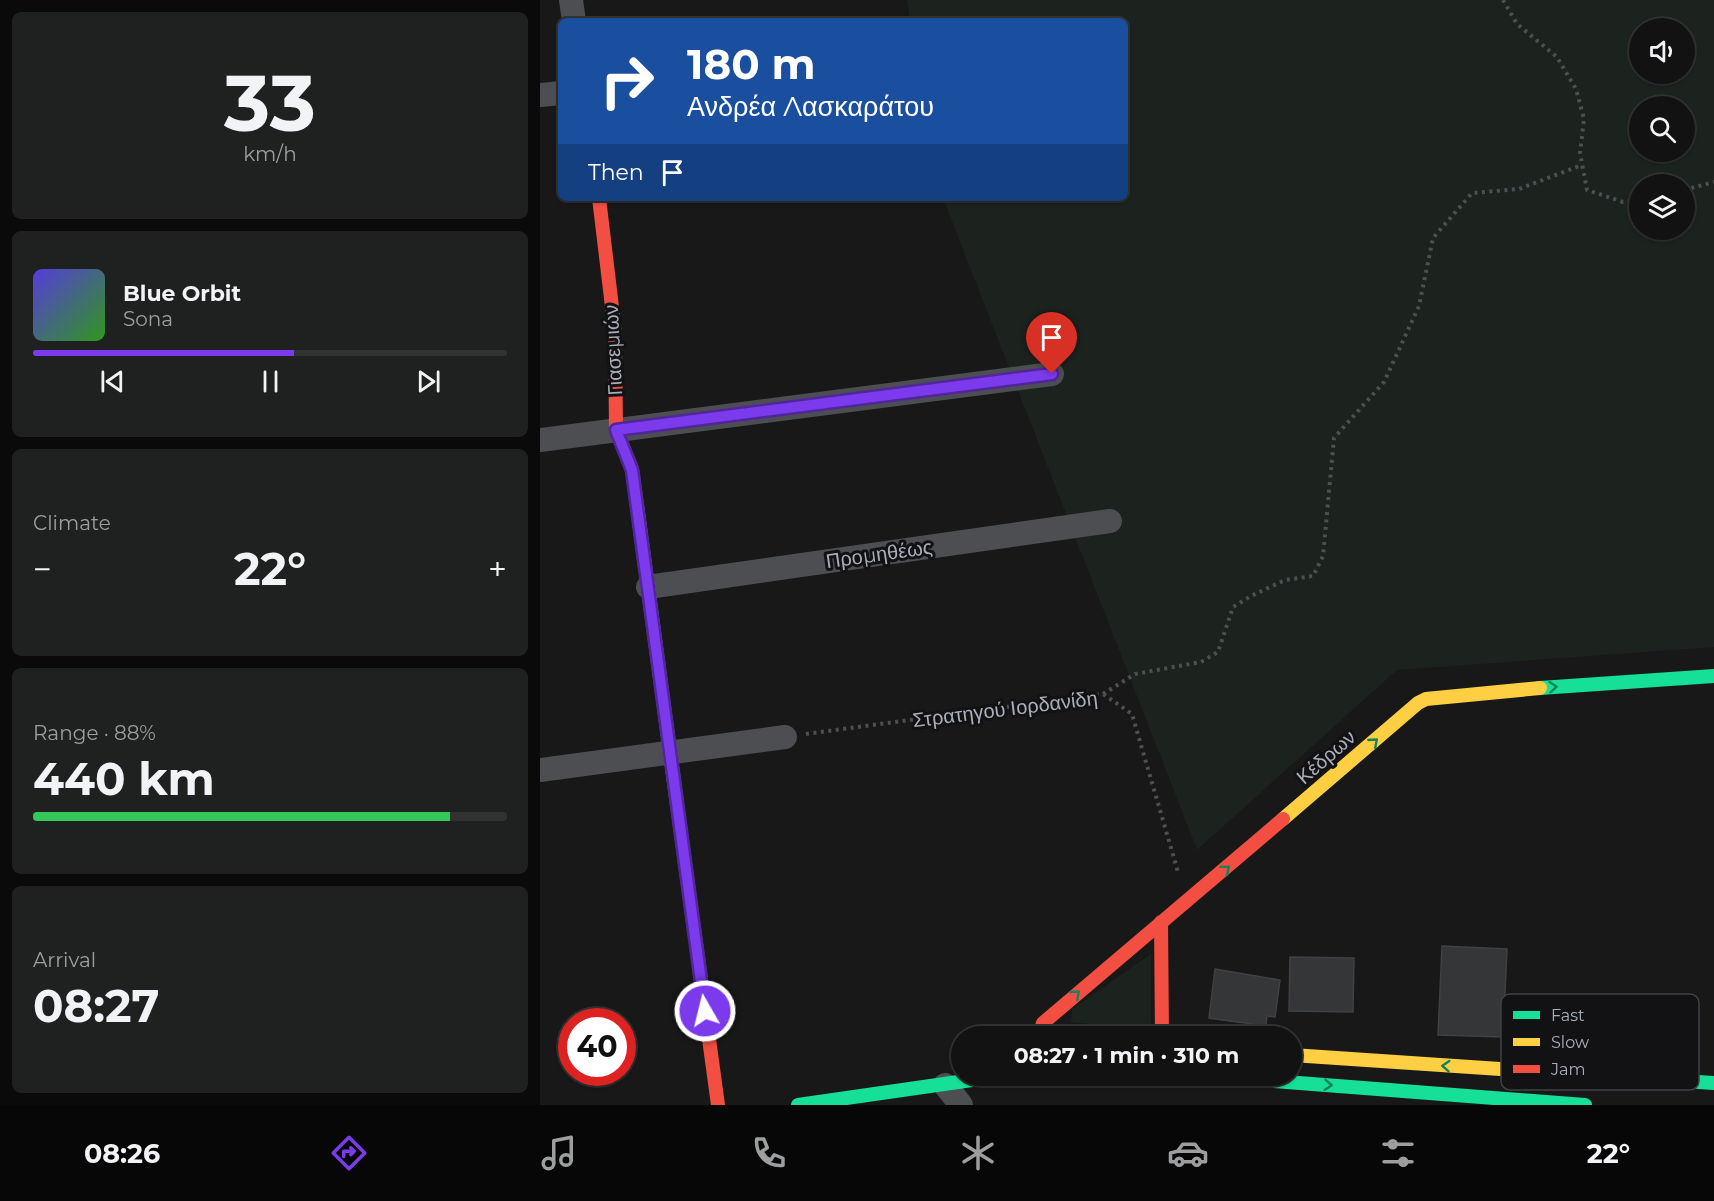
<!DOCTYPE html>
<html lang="en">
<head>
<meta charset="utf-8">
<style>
	:root { --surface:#121212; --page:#1f2020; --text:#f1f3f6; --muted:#9c9e9f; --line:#313232; --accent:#7c3aed }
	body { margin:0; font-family:Montserrat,sans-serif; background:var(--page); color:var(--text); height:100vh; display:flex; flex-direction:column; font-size:22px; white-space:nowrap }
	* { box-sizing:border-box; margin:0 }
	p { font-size:20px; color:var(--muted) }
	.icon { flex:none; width:33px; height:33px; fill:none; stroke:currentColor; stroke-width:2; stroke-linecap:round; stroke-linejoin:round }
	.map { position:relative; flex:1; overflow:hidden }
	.details { display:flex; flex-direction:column; gap:12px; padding:12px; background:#0a0a0a; width:540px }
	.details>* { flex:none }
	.top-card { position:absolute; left:18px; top:18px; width:570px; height:183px; border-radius:9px; box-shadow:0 2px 4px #0004,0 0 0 2px var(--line); background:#1a4fa0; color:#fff; overflow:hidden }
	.tools { position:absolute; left:1089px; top:18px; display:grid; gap:12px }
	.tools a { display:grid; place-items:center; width:66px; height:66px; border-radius:50%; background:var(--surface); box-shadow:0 2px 4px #0004,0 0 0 2px var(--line); font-size:30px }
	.speed { position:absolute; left:18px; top:1008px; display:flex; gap:12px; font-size:30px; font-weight:700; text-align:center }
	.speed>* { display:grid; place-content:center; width:78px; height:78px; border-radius:50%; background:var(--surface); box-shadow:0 2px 4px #0004,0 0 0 2px var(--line); line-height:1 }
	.speed .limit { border:9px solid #d22; background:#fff; color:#111 }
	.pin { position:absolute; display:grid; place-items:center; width:51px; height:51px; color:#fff; margin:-62px -26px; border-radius:50% 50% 50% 0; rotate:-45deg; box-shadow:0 0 6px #0007 }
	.pin .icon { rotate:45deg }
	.me { position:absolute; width:66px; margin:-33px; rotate:352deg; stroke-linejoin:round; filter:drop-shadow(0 0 4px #0008) }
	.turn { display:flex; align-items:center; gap:21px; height:126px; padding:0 30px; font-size:27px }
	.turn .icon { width:78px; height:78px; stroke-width:2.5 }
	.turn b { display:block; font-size:42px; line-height:51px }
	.then { display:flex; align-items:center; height:57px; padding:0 30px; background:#0003; gap:12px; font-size:22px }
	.big { font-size:45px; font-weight:700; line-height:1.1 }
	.details .card { flex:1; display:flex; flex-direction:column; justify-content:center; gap:9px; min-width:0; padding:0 21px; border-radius:9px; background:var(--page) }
	.details .dial { align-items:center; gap:0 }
	.dial b { font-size:78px; line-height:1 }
	.song { display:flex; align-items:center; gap:18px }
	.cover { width:72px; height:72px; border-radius:9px; background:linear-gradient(135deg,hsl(250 70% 55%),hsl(110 70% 35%)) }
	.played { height:6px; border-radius:3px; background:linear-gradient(90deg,var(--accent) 55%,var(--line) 55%) }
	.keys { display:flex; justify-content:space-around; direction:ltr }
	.heat { display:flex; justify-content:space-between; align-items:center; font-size:33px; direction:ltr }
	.charge { height:9px; border-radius:4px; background:linear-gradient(90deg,#34c759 88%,var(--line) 0) }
	.trip { position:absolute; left:411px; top:1026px; width:351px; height:60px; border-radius:30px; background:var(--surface); box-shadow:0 2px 4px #0004,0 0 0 2px var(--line); font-weight:700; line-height:60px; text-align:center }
	.tab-bar { display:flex; height:96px; justify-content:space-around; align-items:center; background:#070707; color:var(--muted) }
	.tab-bar .icon { width:42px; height:42px }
	.tab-bar .current { color:var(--accent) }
	.tab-bar b { font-size:27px; color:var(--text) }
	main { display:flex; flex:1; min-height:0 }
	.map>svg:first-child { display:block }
</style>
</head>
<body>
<main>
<section class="details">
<div class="card dial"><b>33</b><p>km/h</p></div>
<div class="card">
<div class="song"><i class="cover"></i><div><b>Blue Orbit</b><p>Sona</p></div></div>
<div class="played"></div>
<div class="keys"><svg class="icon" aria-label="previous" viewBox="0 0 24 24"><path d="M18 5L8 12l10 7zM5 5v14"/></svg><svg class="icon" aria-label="pause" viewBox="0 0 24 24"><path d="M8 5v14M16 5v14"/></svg><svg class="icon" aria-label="next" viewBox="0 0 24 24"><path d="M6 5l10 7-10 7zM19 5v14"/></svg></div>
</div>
<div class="card"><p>Climate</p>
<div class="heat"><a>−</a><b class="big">22°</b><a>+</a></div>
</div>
<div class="card"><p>Range · 88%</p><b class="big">440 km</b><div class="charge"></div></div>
<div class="card"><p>Arrival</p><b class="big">08:27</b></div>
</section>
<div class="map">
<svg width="1174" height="1105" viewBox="0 0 1174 1105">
	<rect width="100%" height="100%" fill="#181818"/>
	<path fill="#1c221d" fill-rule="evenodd" d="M367,0h807v647l-317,23 -200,180 -254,-652h182v-177h-215zM1100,28h44v46h-44zM1100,106h44v46h-44zM1100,184h44v46h-44z
		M611,954v77l-80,-9 1,-13z"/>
	<path fill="#353638" stroke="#404144" stroke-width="1.5" d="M902,946l65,3 -4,88 -65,-2z
		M750,957l64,1 -1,54 -64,-1z
		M675,969l65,11 -5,37 -8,-1 -1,10 -57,-8z"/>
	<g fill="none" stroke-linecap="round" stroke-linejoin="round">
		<path stroke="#4e4f53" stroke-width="4" stroke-dasharray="3 4.5" stroke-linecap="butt" d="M963,0l14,24 40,33 19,32 8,30 -4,34 7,37 36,12 17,-3
			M1144,190l30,-8
			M563,694l32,-20 66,-12 17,-10 15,-45 18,-11 34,-16 28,-4 10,-20 11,-118 50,-56 35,-76 14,-68 39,-45 47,-4 63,-24
			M266,734l297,-40 29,20 46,158"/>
		<path stroke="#4c4e51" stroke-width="24" d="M31,0l3,21
			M0,95l21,-2
			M0,440l512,-66
			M108,587l462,-66
			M0,770l245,-33
			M405,1085l16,20"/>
		<path stroke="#16e098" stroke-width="14" d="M1000,688l174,-12
			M1051,1075l123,8
			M667,1076l378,29
			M258,1105l202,-29"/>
		<path stroke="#ffcf43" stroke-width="14" d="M97,506l40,298
			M743,819l135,-116 8,-4 114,-11
			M752,1055l299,20"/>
		<path stroke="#f24e42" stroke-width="14" d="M59,198l16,134 1,98 16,39 5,37
			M137,804l41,301
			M621,922l1,114
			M499,1036l4,-13 240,-204"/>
	</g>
	<defs><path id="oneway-chevron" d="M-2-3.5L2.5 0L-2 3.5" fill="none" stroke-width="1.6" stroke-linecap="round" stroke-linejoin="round" transform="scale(1.5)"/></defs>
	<g stroke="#14835d">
		<use href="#oneway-chevron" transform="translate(1013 687) rotate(-5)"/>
		<use href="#oneway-chevron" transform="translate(834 742) rotate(-41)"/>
		<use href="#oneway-chevron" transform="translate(686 869) rotate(-40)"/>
		<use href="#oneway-chevron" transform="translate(536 994) rotate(-41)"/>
		<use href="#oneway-chevron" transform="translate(906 1066) rotate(-176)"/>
		<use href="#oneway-chevron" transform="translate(788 1085) rotate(4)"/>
	</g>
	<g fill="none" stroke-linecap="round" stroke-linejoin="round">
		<defs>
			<path id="route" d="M165,1011l-73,-541 -16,-40 436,-56"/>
		</defs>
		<use href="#route" stroke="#51269a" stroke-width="15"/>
		<use href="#route" stroke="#7c3aed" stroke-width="10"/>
	</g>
	<g text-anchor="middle" stroke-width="6" stroke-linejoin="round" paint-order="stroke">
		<g font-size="20" fill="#a9afb9" stroke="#121214">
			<text transform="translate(73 350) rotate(-93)" y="7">Γιασεμιών</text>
			<text transform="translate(339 554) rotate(-8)" y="7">Προμηθέως</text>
			<text transform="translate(465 709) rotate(-7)" y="7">Στρατηγού Ιορδανίδη</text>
			<text transform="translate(786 757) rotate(-41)" y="7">Κέδρων</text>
		</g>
	</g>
	<rect x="961" y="994" width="198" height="96" rx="9" fill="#121214" stroke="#3f4146" stroke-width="1.5"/>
	<rect x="973" y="1011" width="27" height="8" fill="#16e098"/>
	<rect x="973" y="1038" width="27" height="8" fill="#ffcf43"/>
	<rect x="973" y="1065" width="27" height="8" fill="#f24e42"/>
	<g font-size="16" fill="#a9afb9">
		<text x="1011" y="1021">Fast</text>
		<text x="1011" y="1048">Slow</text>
		<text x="1011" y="1075">Jam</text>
	</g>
</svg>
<div class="tools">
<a><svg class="icon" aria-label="sound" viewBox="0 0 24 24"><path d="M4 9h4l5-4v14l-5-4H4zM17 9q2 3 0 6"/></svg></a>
<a><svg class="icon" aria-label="search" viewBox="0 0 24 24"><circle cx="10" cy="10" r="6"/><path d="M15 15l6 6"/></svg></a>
<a><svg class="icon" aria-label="layers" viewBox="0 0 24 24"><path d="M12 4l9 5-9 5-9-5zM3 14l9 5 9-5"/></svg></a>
</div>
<div class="speed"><div class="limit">40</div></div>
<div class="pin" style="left:512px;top:374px;background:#d93025"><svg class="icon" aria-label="arrive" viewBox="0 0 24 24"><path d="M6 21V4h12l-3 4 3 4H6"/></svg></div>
<svg class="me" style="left:165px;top:1011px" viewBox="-20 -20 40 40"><circle r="17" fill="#7c3aed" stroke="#fff" stroke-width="3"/><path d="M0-11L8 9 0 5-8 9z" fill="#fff"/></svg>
<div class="trip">08:27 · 1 min · 310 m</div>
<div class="top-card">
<div class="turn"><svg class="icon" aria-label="right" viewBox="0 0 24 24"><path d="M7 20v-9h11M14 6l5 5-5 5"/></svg><div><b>180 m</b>Ανδρέα Λασκαράτου</div></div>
<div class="then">Then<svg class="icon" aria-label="arrive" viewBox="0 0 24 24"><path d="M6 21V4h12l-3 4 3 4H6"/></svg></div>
</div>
</div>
</main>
<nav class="tab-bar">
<b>08:26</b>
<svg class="icon current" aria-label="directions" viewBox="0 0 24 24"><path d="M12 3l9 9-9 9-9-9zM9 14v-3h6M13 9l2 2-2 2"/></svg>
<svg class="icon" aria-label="music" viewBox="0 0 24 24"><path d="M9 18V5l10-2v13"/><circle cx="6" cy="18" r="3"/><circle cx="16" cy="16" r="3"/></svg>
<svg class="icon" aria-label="phone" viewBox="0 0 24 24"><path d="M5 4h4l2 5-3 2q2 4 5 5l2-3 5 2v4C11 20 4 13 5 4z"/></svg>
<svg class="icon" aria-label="climate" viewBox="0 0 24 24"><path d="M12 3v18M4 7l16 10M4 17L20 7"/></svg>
<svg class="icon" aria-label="car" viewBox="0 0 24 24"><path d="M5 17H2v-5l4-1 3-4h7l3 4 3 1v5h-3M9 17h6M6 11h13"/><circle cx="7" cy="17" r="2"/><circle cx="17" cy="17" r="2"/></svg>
<svg class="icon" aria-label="filters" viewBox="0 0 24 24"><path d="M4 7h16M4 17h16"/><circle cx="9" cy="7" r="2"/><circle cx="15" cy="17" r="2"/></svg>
<b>22°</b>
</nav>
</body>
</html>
